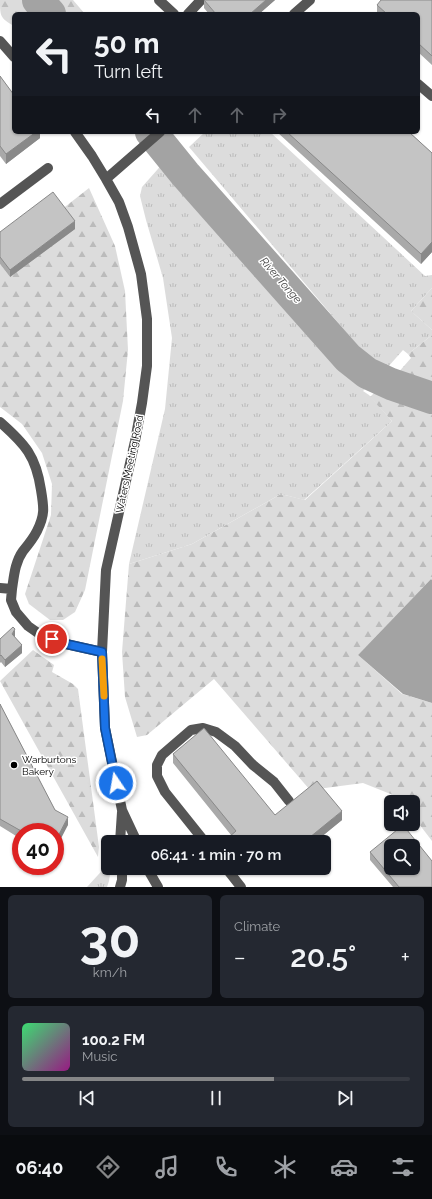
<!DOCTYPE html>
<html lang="en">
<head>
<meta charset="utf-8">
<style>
	:root { --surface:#171b24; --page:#242831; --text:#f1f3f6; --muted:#9ea1a6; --line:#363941; --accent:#858687 }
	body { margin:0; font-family:Raleway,sans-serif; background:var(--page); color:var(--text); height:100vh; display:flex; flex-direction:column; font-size:15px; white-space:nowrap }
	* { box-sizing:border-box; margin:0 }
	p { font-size:13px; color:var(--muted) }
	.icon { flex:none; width:22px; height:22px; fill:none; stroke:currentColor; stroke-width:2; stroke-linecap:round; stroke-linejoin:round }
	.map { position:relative; height:887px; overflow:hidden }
	.sheet { display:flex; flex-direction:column; gap:8px; padding:8px; background:#0d0f14; flex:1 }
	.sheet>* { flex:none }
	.banner { position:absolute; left:12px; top:12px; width:408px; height:122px; border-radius:6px; box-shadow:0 1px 3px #0004; background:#171b24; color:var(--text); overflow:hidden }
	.controls { position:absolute; left:384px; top:795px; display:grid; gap:8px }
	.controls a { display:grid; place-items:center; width:36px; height:36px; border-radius:6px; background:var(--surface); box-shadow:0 1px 3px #0004; font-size:20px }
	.speed { position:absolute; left:12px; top:823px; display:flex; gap:8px; font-size:20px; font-weight:700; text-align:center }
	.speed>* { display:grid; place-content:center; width:52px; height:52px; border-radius:50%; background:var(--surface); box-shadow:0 1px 3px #0004; line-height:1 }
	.speed .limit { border:6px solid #d22; background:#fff; color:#111 }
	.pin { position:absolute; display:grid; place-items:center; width:34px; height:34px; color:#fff; margin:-17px; border:2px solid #fff; border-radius:50%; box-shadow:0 1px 4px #0007 }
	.me { position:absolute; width:44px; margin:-22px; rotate:348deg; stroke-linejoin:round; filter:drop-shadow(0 0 3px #0008) }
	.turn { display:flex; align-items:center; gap:14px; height:84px; padding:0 16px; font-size:18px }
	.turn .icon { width:52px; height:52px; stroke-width:2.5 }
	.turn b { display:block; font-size:28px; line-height:34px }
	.lanes { display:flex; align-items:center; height:38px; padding:0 16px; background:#0003; justify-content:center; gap:20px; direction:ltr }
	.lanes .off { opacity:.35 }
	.big { font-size:30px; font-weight:600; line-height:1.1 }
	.sheet .tile { flex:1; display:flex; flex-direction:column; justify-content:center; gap:6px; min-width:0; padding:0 14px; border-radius:6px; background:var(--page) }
	.sheet .dial { align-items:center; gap:0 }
	.dial b { font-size:52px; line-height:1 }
	.song { display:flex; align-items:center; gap:12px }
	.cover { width:48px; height:48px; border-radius:6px; background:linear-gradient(135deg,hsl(140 70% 55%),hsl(310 70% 35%)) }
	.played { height:4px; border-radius:2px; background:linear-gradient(90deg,var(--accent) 65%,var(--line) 65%) }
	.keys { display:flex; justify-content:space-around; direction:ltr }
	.heat { display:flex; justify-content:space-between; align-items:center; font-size:22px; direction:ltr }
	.sheet .tiles { flex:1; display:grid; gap:8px; grid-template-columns:1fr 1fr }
	.tile:last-child { grid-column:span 2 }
	.trip { position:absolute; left:101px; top:835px; width:230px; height:40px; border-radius:6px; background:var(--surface); box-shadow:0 1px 3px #0004; font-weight:600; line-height:40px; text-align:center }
	.dock { display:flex; height:64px; justify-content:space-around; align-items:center; background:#090b0e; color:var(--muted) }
	.dock .icon { width:28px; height:28px }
	.dock .active { color:var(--accent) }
	.dock b { font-size:18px; color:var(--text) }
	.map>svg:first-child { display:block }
</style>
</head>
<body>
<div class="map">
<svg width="432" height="887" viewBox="0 0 432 887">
	<defs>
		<pattern id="grass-tufts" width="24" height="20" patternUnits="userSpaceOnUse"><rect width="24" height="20" fill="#dcdcdc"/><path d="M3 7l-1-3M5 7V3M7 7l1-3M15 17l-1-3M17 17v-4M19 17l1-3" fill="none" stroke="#bbb"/></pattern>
		<pattern id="forest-firs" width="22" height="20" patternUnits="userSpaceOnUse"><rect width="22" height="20" fill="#dcdcdc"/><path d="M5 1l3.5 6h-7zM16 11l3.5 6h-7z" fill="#bbb"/></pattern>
	</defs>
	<rect width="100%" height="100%" fill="#fff"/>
	<path fill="url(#grass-tufts)" d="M205,132h65l155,144 7,-1v13l-21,23 21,19v5l-24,19 -5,-4 -16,18 -24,-16 -174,-205z
		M165,161l83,103 89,97 31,25 -5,5 6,4 23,26 -88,79 -23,-6 -89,50 -63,20 36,-155 7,-71 -9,-60 -17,-58 -6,-24 2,-9z
		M108,864v4h3l-2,13 -2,6h-20z"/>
	<path fill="url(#forest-firs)" d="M0,0h73l12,14h-71v12c-14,-8 -14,-10 -14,-26z
		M89,188l26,58 10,45 3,59 -5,51 -38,189 -10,22 -12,8h-13l-21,-16 -4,-10 26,-79 1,-31 -10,-31 -20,-29 -22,-17v-143l10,13 51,-67z
		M432,288v42l-21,-19z
		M432,335v50l-35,-11 14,-16 -3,-4z
		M377,390l55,19v171l-1,-1 -73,76 44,39 30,9v138l-19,-25v-14h-11l-4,-5 -35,-14 -53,7 -96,-111 -67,56 -10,2 -12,-40 -3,-45 7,-88 63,-20 89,-50 24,6 87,-79 -22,-24z
		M33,650l21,15 -2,7 21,12 5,5 21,158 -1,10 -98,-176z"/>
	<path fill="#a3a3a3" d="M431,579l1,1v123l-29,-9 -45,-39z"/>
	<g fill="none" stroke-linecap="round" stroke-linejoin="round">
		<path stroke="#a3a3a3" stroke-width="32" d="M38,0l12,14
			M151,132l34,42 163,184 19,15 24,11 41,14"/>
		<path stroke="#555" stroke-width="10" d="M159,0l15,14
			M188,14l13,-14
			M294,14l16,-14
			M0,41l14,16
			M418,84l14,12
			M75,132l17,24 14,23 13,23 9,25 13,47 6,45v47l-5,37 -7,38 -29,129 -4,82 3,76 17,82 15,32
			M106,179l54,-47
			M0,204l48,-36
			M0,422c25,22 36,34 41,68 3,18 4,25 -4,41 -4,8 -9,14 -14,20 -8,11 -9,25 -11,38
			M0,588l12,1 -1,11 5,12 12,14 10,7 28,11 36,8
			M120,842l2,-30
			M205,842l-40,-50 -8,-16v-11l5,-10 29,-25 12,-2 13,4 19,14 18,19 21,17 15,19
			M147,868l11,19
			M226,868l15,19
			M120,887l2,-7v-12"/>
	</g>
	<path fill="#a9a9a9" d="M204,0h71l-16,14h-50l-5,-6z
		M432,0v65l-14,-13v-38h-41v-9z
		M0,76l40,56v6l-34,26 -6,-8z
		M277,132h132l23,21v99l-11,12z
		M75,229l-65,48 -10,-13v-32z
		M15,636v1l7,16 -17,14 -4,-5 -1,1v-24z
		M0,704l55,106 13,15 -13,7h-34v7l-21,-13z
		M173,754l102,61 67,5 -27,22h-86v-5l2,-2 -58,-72z
		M370,852l62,35h-39l-23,-27z
		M247,868h13l-8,6z"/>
	<path fill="#898989" d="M266,0h9l-16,14h-9z
		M36,132h4v6l-34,26v-10z
		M75,221v8l-65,48v-7z
		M432,242v10l-11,12v-10z
		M15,629v7l-3,6v-8z
		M22,645v8l-17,14v-7z
		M342,811v9l-27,22h-11z
		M68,817v8l-13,25v-8z
		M252,868h8l-8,6z"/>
	<path fill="#c4c4c4" stroke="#898989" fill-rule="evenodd" d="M204,0h62l-16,14h-34z
		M381,0h51v56l-14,-13v-29h-31l-10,-9z
		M0,76l14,19v37h22l-30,22 -6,-8z
		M287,132h122l23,21v89l-11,12z
		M53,192l22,29 -65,49 -10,-13v-25z
		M13,627l2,2 -3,5 10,11 -17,15 -4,-5 -1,1v-17z
		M0,704l55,106 13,7 -13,25v-10h-32l-23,-13z
		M204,728l71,87 42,-34 25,30 -38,31h-71l-4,-5 7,-6 -63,-77z
		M403,825l29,36v26h-33l-29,-35zM391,846h22v22h-22z"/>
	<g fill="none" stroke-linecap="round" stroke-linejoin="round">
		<defs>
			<path id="route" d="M52,639l14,5 36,8 3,76 11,55"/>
		</defs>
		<use href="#route" stroke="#114b97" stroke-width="10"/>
		<use href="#route" stroke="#1a73e8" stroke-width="7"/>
		<path stroke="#f59e0b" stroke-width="7" d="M102,659l2,37"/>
	</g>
	<circle fill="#000" stroke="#fff" stroke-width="1.5" cx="14" cy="765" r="4"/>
	<g text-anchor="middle" stroke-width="3" stroke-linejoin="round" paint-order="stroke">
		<g font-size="10" fill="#000" stroke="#fff">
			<text transform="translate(129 464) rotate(-78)" y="4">Waters Meeting Road</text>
		</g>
		<g font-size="10" fill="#000" stroke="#fff" text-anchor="start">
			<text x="22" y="763">Warburtons<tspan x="22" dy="12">Bakery</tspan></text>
		</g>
		<g font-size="11" font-style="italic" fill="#444" stroke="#fff">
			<text transform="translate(281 280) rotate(49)" y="4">River Tonge</text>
		</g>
	</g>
</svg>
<div class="controls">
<a><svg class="icon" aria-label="sound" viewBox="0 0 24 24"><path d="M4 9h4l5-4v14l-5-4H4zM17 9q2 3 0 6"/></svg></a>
<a><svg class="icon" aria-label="search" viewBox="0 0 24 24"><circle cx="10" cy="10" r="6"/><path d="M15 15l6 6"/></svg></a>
</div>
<div class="speed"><div class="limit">40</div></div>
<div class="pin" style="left:52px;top:639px;background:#d93025"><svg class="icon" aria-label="arrive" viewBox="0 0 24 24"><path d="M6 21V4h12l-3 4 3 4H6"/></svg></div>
<svg class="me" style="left:116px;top:783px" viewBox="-20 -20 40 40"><circle r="17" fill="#1a73e8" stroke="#fff" stroke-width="3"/><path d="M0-11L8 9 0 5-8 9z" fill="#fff"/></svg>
<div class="trip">06:41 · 1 min · 70 m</div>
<div class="banner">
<div class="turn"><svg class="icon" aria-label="left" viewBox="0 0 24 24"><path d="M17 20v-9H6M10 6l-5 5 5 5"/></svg><div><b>50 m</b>Turn left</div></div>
<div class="lanes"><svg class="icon" aria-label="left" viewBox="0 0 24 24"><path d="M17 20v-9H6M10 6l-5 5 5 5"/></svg><svg class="icon off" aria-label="ahead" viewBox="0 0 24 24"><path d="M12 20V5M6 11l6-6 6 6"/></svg><svg class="icon off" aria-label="ahead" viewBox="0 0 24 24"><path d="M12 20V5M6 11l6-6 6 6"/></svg><svg class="icon off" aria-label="right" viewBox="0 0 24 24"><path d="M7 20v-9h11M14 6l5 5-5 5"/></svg></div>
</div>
</div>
<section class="sheet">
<div class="tiles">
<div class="tile dial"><b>30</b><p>km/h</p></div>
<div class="tile"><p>Climate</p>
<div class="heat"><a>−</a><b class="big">20.5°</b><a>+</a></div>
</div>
<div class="tile">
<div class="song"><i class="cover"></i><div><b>100.2 FM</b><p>Music</p></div></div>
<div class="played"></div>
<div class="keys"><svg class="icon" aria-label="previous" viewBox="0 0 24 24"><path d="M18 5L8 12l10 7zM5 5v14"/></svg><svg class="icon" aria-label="pause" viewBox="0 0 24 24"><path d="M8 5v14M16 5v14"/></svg><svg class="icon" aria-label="next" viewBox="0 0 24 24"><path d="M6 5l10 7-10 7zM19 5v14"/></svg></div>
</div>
</div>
</section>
<nav class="dock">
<b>06:40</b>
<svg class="icon active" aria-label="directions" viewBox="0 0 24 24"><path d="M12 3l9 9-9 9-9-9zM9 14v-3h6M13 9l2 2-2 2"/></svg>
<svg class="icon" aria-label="music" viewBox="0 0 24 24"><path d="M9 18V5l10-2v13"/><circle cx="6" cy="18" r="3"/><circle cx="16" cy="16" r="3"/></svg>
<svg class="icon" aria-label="phone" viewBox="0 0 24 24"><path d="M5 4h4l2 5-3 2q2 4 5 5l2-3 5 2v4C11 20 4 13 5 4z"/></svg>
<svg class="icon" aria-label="climate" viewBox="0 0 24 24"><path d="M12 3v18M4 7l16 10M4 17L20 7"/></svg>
<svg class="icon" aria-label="car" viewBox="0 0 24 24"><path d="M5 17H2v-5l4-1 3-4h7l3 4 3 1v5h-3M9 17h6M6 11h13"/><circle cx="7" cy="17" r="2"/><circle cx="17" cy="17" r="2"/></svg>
<svg class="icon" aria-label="filters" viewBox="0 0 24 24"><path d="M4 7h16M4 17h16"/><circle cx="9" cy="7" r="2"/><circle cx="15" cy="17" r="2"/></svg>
</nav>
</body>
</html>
